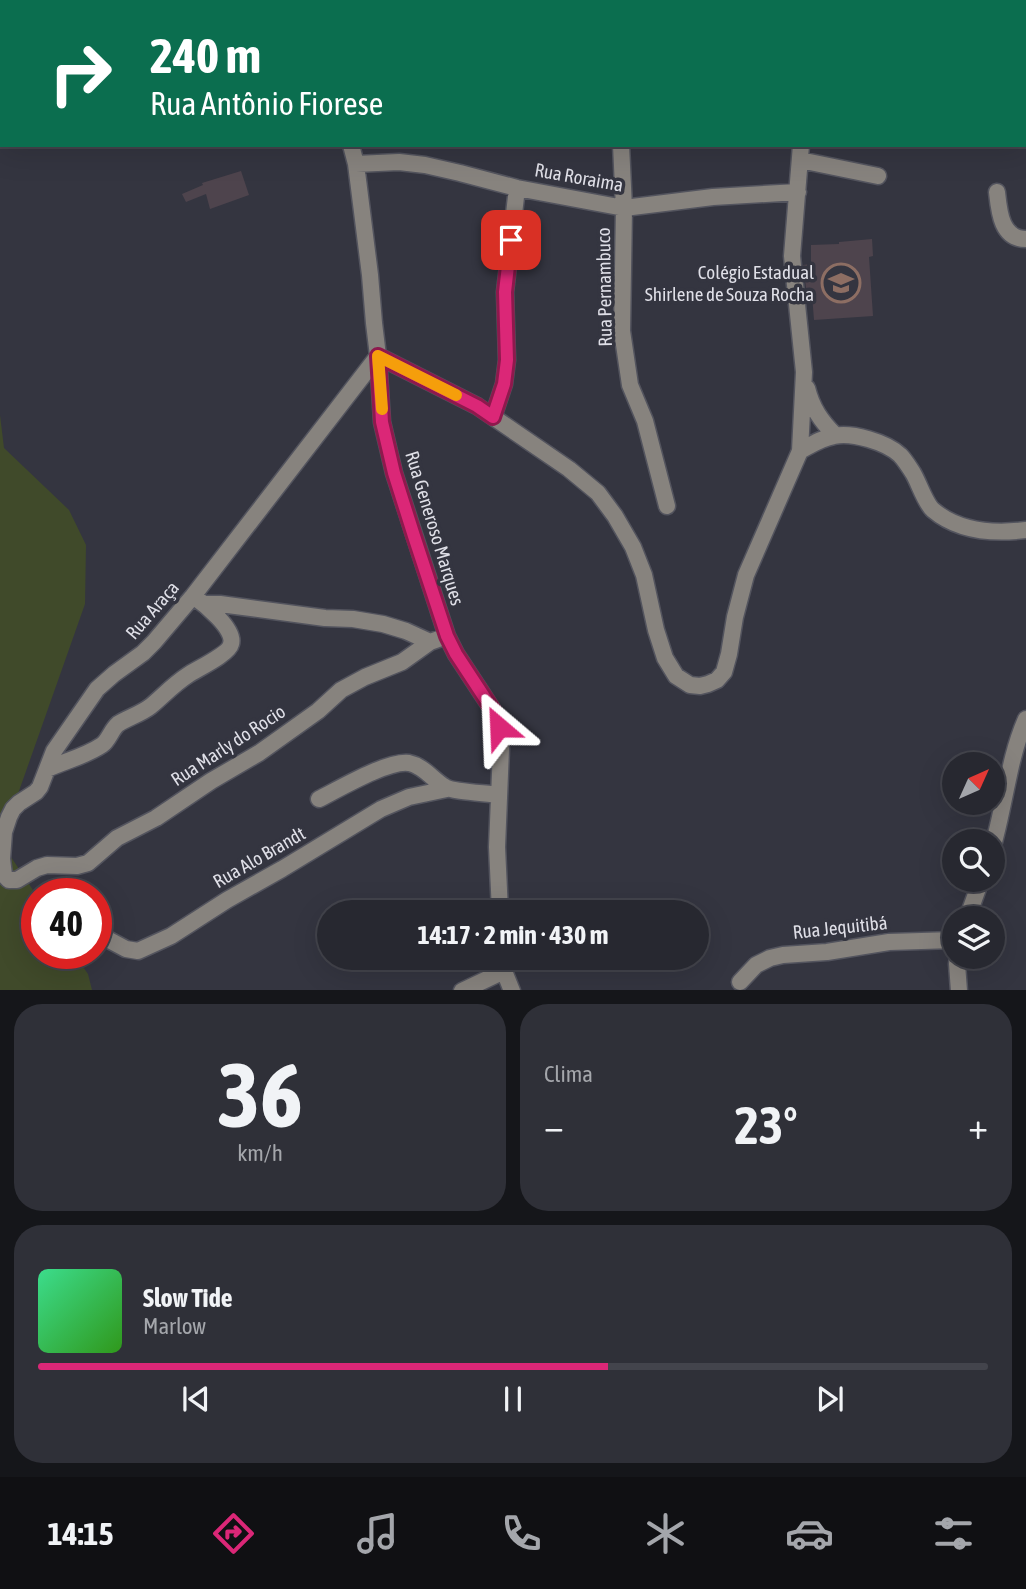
<!DOCTYPE html>
<html lang="pt">
<head>
<meta charset="utf-8">
<style>
	:root { --surface:#272830; --page:#2f3038; --text:#f1f3f6; --muted:#a4a6ab; --line:#43444c; --accent:#db2777 }
	body { margin:0; font-family:"Asap Condensed",sans-serif; background:var(--page); color:var(--text); height:100vh; display:flex; flex-direction:column; font-size:26px; white-space:nowrap }
	* { box-sizing:border-box; margin:0 }
	p { font-size:23px; color:var(--muted) }
	.icon { flex:none; width:38px; height:38px; fill:none; stroke:currentColor; stroke-width:2; stroke-linecap:round; stroke-linejoin:round }
	.map { position:relative; height:990px; overflow:hidden }
	.side { display:flex; flex-direction:column; gap:14px; padding:14px; background:#15161a; flex:1 }
	.side>* { flex:none }
	.banner { position:absolute; left:0px; top:0px; width:1027px; height:147px; box-shadow:0 7px 28px #0002,0 0 0 2px var(--line); background:#0b6e4f; color:#fff; overflow:hidden }
	.needle { width:46px; rotate:45deg }
	.tools { position:absolute; left:942px; top:752px; display:grid; gap:14px }
	.tools a { display:grid; place-items:center; width:63px; height:63px; border-radius:50%; background:var(--surface); box-shadow:0 7px 28px #0002,0 0 0 2px var(--line); font-size:35px }
	.speed { position:absolute; left:21px; top:878px; display:flex; gap:14px; font-size:35px; font-weight:700; text-align:center }
	.speed>* { display:grid; place-content:center; width:91px; height:91px; border-radius:50%; background:var(--surface); box-shadow:0 7px 28px #0002,0 0 0 2px var(--line); line-height:1 }
	.speed .limit { border:10px solid #d22; background:#fff; color:#111 }
	.pin { position:absolute; display:grid; place-items:center; width:60px; height:60px; color:#fff; margin:-30px; border-radius:14px; box-shadow:0 4px 10px #0006 }
	.me { position:absolute; width:77px; margin:-38px; rotate:334deg; stroke-linejoin:round; filter:drop-shadow(0 0 5px #0008) }
	.turn { display:flex; align-items:center; gap:24px; height:147px; padding:0 35px; font-size:32px }
	.turn .icon { width:91px; height:91px; stroke-width:2.5 }
	.turn b { display:block; font-size:49px; line-height:60px }
	.big { font-size:52px; font-weight:700; line-height:1.1 }
	.side .widget { flex:1; display:flex; flex-direction:column; justify-content:center; gap:10px; min-width:0; padding:0 24px; border-radius:28px; background:var(--page) }
	.side .dial { align-items:center; gap:0 }
	.dial b { font-size:91px; line-height:1 }
	.song { display:flex; align-items:center; gap:21px }
	.cover { width:84px; height:84px; border-radius:10px; background:linear-gradient(135deg,hsl(150 70% 55%),hsl(110 70% 35%)) }
	.played { height:7px; border-radius:4px; background:linear-gradient(90deg,var(--accent) 60%,var(--line) 60%) }
	.keys { display:flex; justify-content:space-around; direction:ltr }
	.heat { display:flex; justify-content:space-between; align-items:center; font-size:38px; direction:ltr }
	.side .tiles { flex:1; display:grid; gap:14px; grid-template-columns:1fr 1fr }
	.widget:last-child { grid-column:span 2 }
	.trip { position:absolute; left:317px; top:900px; width:392px; height:70px; border-radius:35px; background:var(--surface); box-shadow:0 7px 28px #0002,0 0 0 2px var(--line); font-weight:700; line-height:70px; text-align:center }
	.tabs { display:flex; height:112px; justify-content:space-around; align-items:center; background:#101013; color:var(--muted) }
	.tabs .icon { width:49px; height:49px }
	.tabs .active { color:var(--accent) }
	.tabs b { font-size:32px; color:var(--text) }
	.map>svg:first-child { display:block }
</style>
</head>
<body>
<div class="map">
<svg width="1026" height="991" viewBox="0 0 1026 991">
	<rect width="100%" height="100%" fill="#343540"/>
	<path fill="#404a2a" d="M0,415l4,33 65,62 17,35 -1,59 -84,238 36,54v58h37l14,20 4,16h-92z"/>
	<path fill="#4e444d" d="M241,171l8,24 -39,14 -4,-15 -20,8 -4,-8 21,-9 -1,-2z
		M872,239l1,17 -4,1 4,59 -59,4 -2,-25h-5l-4,-30 8,-1v-19l28,-1v-2z"/>
	<g fill="none" stroke-linecap="round" stroke-linejoin="round">
		<defs>
			<path id="minor" d="M309,0l1,2
				M617,2v-2
				M811,2l1,-2
				M1018,2v-2
				M1026,76v1
				M351,145l5,19 14,111 4,48 4,33 4,66 12,51 53,163 9,18 38,58 5,15 2,22 -4,98 3,65
				M621,145l3,63 -2,123 8,54 15,36 22,85
				M800,160l78,16
				M356,164l43,-2 26,3 35,8 57,15 107,20 89,-11 85,-5
				M997,192c2,19 4,47 29,47
				M378,356l-185,240 -39,46 -11,11 -29,21 -17,15 -43,62 -14,36 -4,5 -17,11 -6,6 -4,8 -5,15 -2,27 2,16 5,5h8l20,-12 10,-3 30,1 11,-3 29,-25 39,-20 55,-37 48,-28 59,-42 23,-21 24,-13 37,-15 28,-20 17,-6
				M378,356l99,50 92,63 29,24 17,23 18,31 11,28 12,55 9,28 11,18 14,9 10,1 8,-2 9,-4 7,-8 5,-18 6,-37 11,-42 54,-124c11,-6 21,-13 34,-15 18,-4 52,6 66,19 5,5 9,12 13,18 6,10 12,30 20,37 26,22 61,24 93,20
				M807,388c5,20 14,33 28,47
				M493,417l11,-33 3,-24 -2,-68 12,-104
				M800,451l4,-79 -12,-116 9,-111
				M204,604h16l105,14 28,1 30,5 23,7 24,11
				M47,769c18,-8 39,-13 55,-24 7,-5 9,-15 16,-21 9,-6 23,-10 33,-18 13,-11 23,-22 37,-31 9,-6 41,-21 43,-31 5,-15 -28,-41 -38,-48
				M319,799c20,-10 69,-39 90,-36 15,3 24,17 36,24 8,5 42,6 54,8
				M992,849c13,-43 16,-89 34,-130
				M967,919l14,-39
				M96,933l30,16 12,2 33,-15 56,-36 55,-31 99,-60 28,-12 38,-8
				M503,957l1,14 8,20
				M958,957l-1,7 2,27
				M740,982l16,-17 14,-7 13,-3 44,-3 62,-10 65,-2
				M462,991l42,-20"/>
		</defs>
		<use href="#minor" stroke="#53545e" stroke-width="19"/>
		<use href="#minor" stroke="#87837e" stroke-width="16"/>
	</g>
	<g fill="none" stroke-linecap="round" stroke-linejoin="round">
		<defs>
			<path id="route" d="M499,727l-5,-15 -38,-58 -9,-18 -33,-100 -20,-63 -12,-51 -4,-66 99,50 16,11 11,-33 3,-24 -2,-68 6,-52"/>
		</defs>
		<use href="#route" stroke="#8e194d" stroke-width="18"/>
		<use href="#route" stroke="#db2777" stroke-width="12"/>
		<path stroke="#f59e0b" stroke-width="12" d="M382,409l-4,-53 78,39"/>
	</g>
	<defs>
		<symbol id="school-ring" viewBox="-11 -11 22 22"><circle r="9.5" fill="#343540" stroke="#8d6e63" stroke-width="1.5"/><path d="M0-5L7-2L0 1L-7-2ZM-4 1L0 2.5L4 1V4Q0 6-4 4Z" fill="#8d6e63"/></symbol>
	</defs>
	<g fill-rule="evenodd">
		<use href="#school-ring" x="819" y="261" width="44" height="44"/>
	</g>
	<g text-anchor="middle" stroke-width="7" stroke-linejoin="round" paint-order="stroke">
		<g font-size="19" fill="#dfdfe7" stroke="#343540">
			<text transform="translate(579 177) rotate(10)" y="7">Rua Roraima</text>
			<text transform="translate(604 287) rotate(-91)" y="7">Rua Pernambuco</text>
			<text transform="translate(435 528) rotate(73)" y="7">Rua Generoso Marques</text>
			<text transform="translate(152 610) rotate(-49)" y="7">Rua Araça</text>
			<text transform="translate(228 745) rotate(-33)" y="7">Rua Marly do Rocio</text>
			<text transform="translate(259 857) rotate(-30)" y="7">Rua Alo Brandt</text>
			<text transform="translate(840 927) rotate(-6)" y="7">Rua Jequitibá</text>
		</g>
		<g font-size="19" fill="#dfdfe7" stroke="#343540" text-anchor="end">
			<text x="814" y="279">Colégio Estadual<tspan x="814" dy="22">Shirlene de Souza Rocha</tspan></text>
		</g>
	</g>
</svg>
<div class="tools">
<a><svg class="needle" viewBox="-14 -14 28 28"><path d="M0-13l5 13h-10z" fill="#e53935"/><path d="M0 13l5-13h-10z" fill="#a4a6ab"/></svg></a>
<a><svg class="icon" aria-label="search" viewBox="0 0 24 24"><circle cx="10" cy="10" r="6"/><path d="M15 15l6 6"/></svg></a>
<a><svg class="icon" aria-label="layers" viewBox="0 0 24 24"><path d="M12 4l9 5-9 5-9-5zM3 14l9 5 9-5"/></svg></a>
</div>
<div class="speed"><div class="limit">40</div></div>
<div class="pin" style="left:511px;top:240px;background:#d93025"><svg class="icon" aria-label="arrive" viewBox="0 0 24 24"><path d="M6 21V4h12l-3 4 3 4H6"/></svg></div>
<svg class="me" style="left:499px;top:727px" viewBox="-20 -20 40 40"><path d="M0-17L14 15 0 8-14 15z" fill="#db2777" stroke="#fff" stroke-width="4"/></svg>
<div class="trip">14:17 · 2 min · 430 m</div>
<div class="banner">
<div class="turn"><svg class="icon" aria-label="right" viewBox="0 0 24 24"><path d="M7 20v-9h11M14 6l5 5-5 5"/></svg><div><b>240 m</b>Rua Antônio Fiorese</div></div>
</div>
</div>
<section class="side">
<div class="tiles">
<div class="widget dial"><b>36</b><p>km/h</p></div>
<div class="widget"><p>Clima</p>
<div class="heat"><a>−</a><b class="big">23°</b><a>+</a></div>
</div>
<div class="widget">
<div class="song"><i class="cover"></i><div><b>Slow Tide</b><p>Marlow</p></div></div>
<div class="played"></div>
<div class="keys"><svg class="icon" aria-label="previous" viewBox="0 0 24 24"><path d="M18 5L8 12l10 7zM5 5v14"/></svg><svg class="icon" aria-label="pause" viewBox="0 0 24 24"><path d="M8 5v14M16 5v14"/></svg><svg class="icon" aria-label="next" viewBox="0 0 24 24"><path d="M6 5l10 7-10 7zM19 5v14"/></svg></div>
</div>
</div>
</section>
<nav class="tabs">
<b>14:15</b>
<svg class="icon active" aria-label="directions" viewBox="0 0 24 24"><path d="M12 3l9 9-9 9-9-9zM9 14v-3h6M13 9l2 2-2 2"/></svg>
<svg class="icon" aria-label="music" viewBox="0 0 24 24"><path d="M9 18V5l10-2v13"/><circle cx="6" cy="18" r="3"/><circle cx="16" cy="16" r="3"/></svg>
<svg class="icon" aria-label="phone" viewBox="0 0 24 24"><path d="M5 4h4l2 5-3 2q2 4 5 5l2-3 5 2v4C11 20 4 13 5 4z"/></svg>
<svg class="icon" aria-label="climate" viewBox="0 0 24 24"><path d="M12 3v18M4 7l16 10M4 17L20 7"/></svg>
<svg class="icon" aria-label="car" viewBox="0 0 24 24"><path d="M5 17H2v-5l4-1 3-4h7l3 4 3 1v5h-3M9 17h6M6 11h13"/><circle cx="7" cy="17" r="2"/><circle cx="17" cy="17" r="2"/></svg>
<svg class="icon" aria-label="filters" viewBox="0 0 24 24"><path d="M4 7h16M4 17h16"/><circle cx="9" cy="7" r="2"/><circle cx="15" cy="17" r="2"/></svg>
</nav>
</body>
</html>
